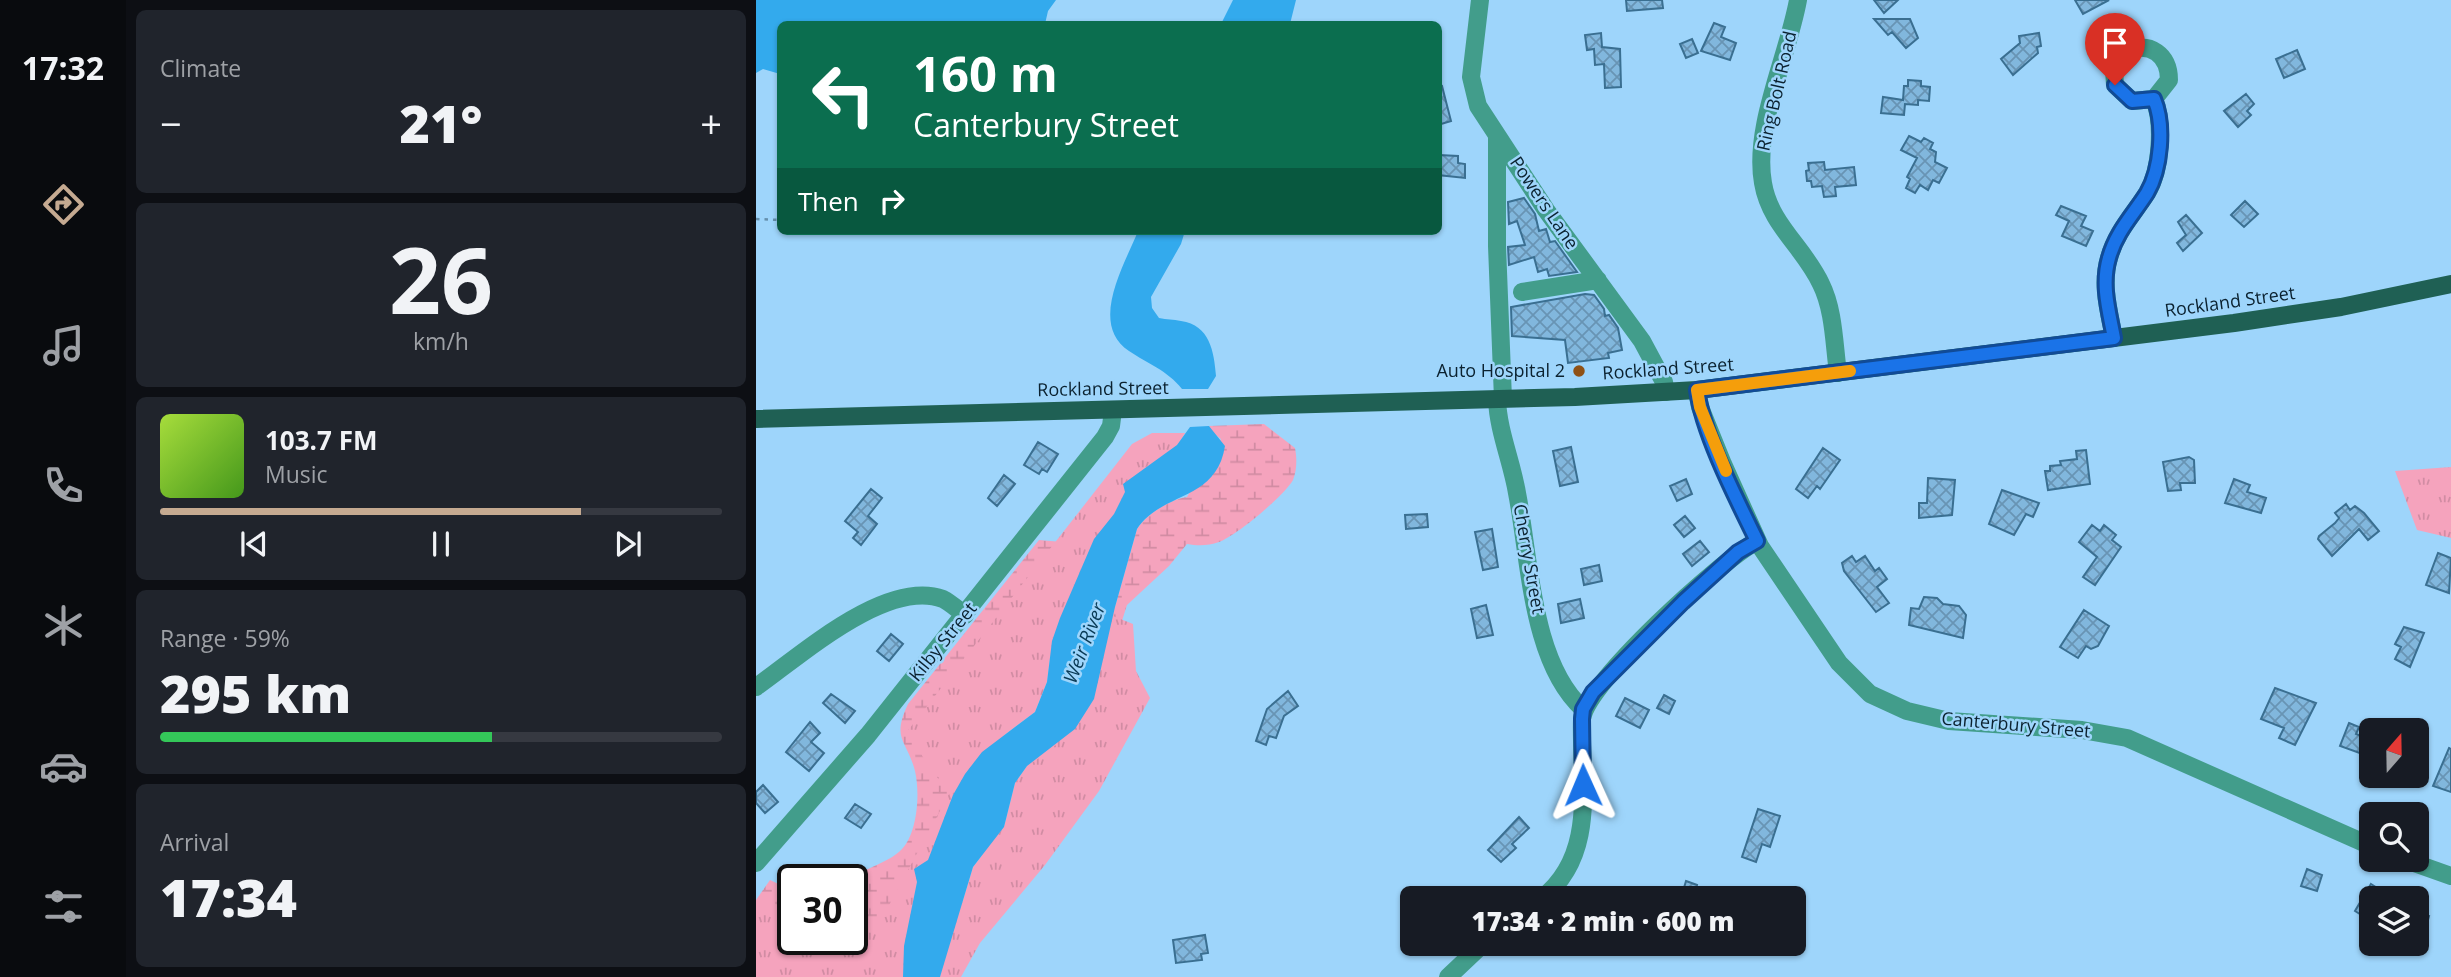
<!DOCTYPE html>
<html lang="en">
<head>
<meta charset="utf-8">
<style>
	:root { --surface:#171b24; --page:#20242c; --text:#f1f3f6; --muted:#9ea1a6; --line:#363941; --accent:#c5aa91 }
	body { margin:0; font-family:"Open Sans",sans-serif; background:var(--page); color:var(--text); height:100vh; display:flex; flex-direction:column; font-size:26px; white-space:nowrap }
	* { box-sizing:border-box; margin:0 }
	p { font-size:23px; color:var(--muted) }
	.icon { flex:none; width:38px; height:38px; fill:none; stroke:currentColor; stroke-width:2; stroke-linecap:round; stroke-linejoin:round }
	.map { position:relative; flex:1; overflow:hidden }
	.panel { display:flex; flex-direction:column; gap:10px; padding:10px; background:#0d0f14; width:630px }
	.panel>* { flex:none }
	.hud { position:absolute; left:21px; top:21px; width:665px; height:214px; border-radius:10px; box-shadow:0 2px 5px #0004; background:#0b6e4f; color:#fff; overflow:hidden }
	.needle { width:46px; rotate:20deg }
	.fabs { position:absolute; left:1603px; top:718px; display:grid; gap:14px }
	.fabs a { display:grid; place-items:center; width:70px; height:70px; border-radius:10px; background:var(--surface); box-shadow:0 2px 5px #0004; font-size:35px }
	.speed { position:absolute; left:21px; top:864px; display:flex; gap:14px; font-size:35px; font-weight:700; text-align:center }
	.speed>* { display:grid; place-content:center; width:91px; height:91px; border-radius:50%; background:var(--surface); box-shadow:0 2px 5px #0004; line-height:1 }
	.speed .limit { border:4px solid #111; border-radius:10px; background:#fff; color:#111 }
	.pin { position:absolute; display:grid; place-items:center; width:60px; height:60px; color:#fff; margin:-72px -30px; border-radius:50% 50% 50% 0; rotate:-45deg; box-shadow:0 0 7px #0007 }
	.pin .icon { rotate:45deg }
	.me { position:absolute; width:77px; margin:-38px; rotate:359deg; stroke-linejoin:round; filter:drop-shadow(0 0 5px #0008) }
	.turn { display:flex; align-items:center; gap:24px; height:147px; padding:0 21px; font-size:32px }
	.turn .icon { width:91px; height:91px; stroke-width:2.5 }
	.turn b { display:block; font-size:49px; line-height:60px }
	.then { display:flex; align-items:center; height:66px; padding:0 21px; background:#0003; gap:14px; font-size:26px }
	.big { font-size:52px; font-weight:800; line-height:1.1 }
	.panel .card { flex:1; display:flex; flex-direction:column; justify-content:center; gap:10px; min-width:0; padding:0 24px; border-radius:10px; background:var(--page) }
	.panel .dial { align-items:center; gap:0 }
	.dial b { font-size:91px; line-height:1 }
	.song { display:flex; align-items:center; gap:21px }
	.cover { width:84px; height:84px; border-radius:10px; background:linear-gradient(135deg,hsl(80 70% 55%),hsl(100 70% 35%)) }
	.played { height:7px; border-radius:4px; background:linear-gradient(90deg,var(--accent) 75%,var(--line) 75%) }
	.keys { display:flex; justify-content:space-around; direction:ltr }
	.heat { display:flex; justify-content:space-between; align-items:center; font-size:38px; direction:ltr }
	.charge { height:10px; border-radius:5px; background:linear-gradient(90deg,#34c759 59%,var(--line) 0) }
	.trip { position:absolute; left:644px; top:886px; width:406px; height:70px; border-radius:10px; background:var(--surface); box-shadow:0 2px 5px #0004; font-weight:800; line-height:70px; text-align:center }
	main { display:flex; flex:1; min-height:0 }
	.dock { display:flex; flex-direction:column; width:126px; justify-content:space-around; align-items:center; background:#090b0e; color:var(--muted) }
	.dock .icon { width:49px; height:49px }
	.dock .selected { color:var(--accent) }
	.dock b { font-size:32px; color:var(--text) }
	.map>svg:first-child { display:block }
</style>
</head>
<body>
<main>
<nav class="dock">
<b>17:32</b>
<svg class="icon selected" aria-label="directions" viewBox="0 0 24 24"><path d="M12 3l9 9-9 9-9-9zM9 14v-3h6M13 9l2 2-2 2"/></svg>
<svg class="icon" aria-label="music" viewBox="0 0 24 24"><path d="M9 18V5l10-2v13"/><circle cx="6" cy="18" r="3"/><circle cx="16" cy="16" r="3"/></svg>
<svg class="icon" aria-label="phone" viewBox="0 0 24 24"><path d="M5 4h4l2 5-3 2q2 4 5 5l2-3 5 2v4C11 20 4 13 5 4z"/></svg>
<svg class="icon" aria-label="climate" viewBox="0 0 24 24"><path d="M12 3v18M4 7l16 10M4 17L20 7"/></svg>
<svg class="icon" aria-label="car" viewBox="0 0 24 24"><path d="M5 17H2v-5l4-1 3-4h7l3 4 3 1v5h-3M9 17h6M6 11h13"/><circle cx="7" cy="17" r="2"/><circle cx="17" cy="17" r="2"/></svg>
<svg class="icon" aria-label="filters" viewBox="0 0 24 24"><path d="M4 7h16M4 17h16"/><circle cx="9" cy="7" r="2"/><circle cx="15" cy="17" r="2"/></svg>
</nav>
<section class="panel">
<div class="card"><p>Climate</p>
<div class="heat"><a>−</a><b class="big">21°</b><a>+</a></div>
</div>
<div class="card dial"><b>26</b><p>km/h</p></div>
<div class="card">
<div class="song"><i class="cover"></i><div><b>103.7 FM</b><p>Music</p></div></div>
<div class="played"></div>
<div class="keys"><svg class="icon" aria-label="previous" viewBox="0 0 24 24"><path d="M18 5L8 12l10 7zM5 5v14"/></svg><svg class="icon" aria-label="pause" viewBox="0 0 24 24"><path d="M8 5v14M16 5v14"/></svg><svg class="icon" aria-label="next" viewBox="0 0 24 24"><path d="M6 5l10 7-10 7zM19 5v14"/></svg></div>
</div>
<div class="card"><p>Range · 59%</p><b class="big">295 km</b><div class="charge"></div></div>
<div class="card"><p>Arrival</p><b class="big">17:34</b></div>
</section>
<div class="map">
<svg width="1695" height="977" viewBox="0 0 1695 977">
	<defs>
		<pattern id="wetland-marsh" width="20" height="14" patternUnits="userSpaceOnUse" patternTransform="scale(1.75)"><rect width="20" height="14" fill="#f5a3bd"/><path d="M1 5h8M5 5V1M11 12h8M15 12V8" fill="none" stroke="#d18ca3"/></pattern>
		<pattern id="park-tufts" width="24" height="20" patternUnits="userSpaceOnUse" patternTransform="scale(1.75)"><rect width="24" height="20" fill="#f5a3bd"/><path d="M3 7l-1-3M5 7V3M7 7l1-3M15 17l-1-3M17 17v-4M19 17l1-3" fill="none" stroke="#d18ca3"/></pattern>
		<pattern id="building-cross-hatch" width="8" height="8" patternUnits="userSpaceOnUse" patternTransform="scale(1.75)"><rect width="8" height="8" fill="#81b7dd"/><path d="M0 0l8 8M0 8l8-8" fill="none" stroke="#6894b4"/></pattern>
	</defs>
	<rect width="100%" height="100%" fill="#9ed5fb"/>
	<path fill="url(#wetland-marsh)" d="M508,424l31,24c2,10 2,22 -2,32 -9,16 -57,56 -74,62 -11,4 -21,4 -32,2l-18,22 -42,39 -13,41 -12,63 -162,268 15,-57 31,-74 18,-19 23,-61 88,-159 22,-78c11,-16 32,-29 50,-32l34,-58 -9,-7 -3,-6z
		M429,433l-268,449 -14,95 -147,-18v-59l14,-20 23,11v49h59l-1,-60c14,-13 38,-17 51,-31 16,-17 18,-57 13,-78 -8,-31 -24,-31 -7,-67l131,-164 23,2 83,-100z"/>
	<path fill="url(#park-tufts)" d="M396,433h33l-8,12 -45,32 -18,37 -13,13 -15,29 -34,85 -5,41 -12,30 -53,40 -17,22 -12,21 -25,65 -14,9 3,13 -13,64 -1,31h-147v-77l37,11v29h59v-11l21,6 76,-141 -43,-61 226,-289z
		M1695,467v71l-34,-8 -22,-59z
		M357,616l20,8 3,47 14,27 -51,93 -54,74 -65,78 -19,34h-21l33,-110 31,-40 11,-44 12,-17 23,-15 44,-52z"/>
	<path fill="#33aaed" d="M0,0h300l-8,11 -3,13h-265v50l-17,-5 -7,4z
		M477,0h63l-6,24h-69z
		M382,231h47l-4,13 -30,53 1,11 7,10c8,2 14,1 22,3 29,4 33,31 35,55l-8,13h-26c-15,-19 -34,-25 -53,-38 -41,-27 -4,-87 9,-120z
		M453,426l16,20c-9,56 -63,45 -88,83l-22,78 -21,92 -19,30 -48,37 -12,17 -11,44 -31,40 -33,110h-37l1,-31 13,-64 -3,-13 14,-9 25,-65 12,-21 17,-22 53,-40 12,-30 5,-41 8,-23 34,-79 20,-25 11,-22 -2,-8 54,-39 13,-18z"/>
	<path fill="url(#building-cross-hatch)" stroke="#3a6f91" stroke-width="2" d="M870,0h36l1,8 -36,3z
		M1118,0h24l-14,13z
		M1319,0h34l-26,14z
		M1118,19h36l8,19 -12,10 -14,-16 -4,3z
		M958,23l11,4 -4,10 15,6 -6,17 -29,-9z
		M845,33l1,14 18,2 1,38 -16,1 -1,-24 -9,1 -1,-16 -7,1 -2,-15z
		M1283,33l2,13 -4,1 1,6 -25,22 -12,-16 19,-16 -1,-7z
		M936,39l6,14 -12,5 -6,-14z
		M1541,50l8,19 -21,9 -8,-19z
		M1152,80l13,1v5l9,1 -1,14 -11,-1v5l-13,-1 -1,11 -23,-2 2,-16 20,3 1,-14h4z
		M686,86l9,35 -13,4v-38z
		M1490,94l8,10 -7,7 4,4 -13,12 -14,-16z
		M1153,136l12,6 3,-4 9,5 -3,6 6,3 -1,10 12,6 -8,15 -6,-3 -5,10 -8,-5 -5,8 -9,-5 4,-9 -3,-2 10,-19 -16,-8z
		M683,155l19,1v7l7,1v14l-27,-3z
		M1068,162l1,8 29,-3 2,18 -21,2 1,9 -12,1 -2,-11 -10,1 -1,-6h-4l-1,-10 3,-1 -1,-7z
		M768,198l11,16 4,17 7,-2 4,13 5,-1 22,31 -28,4 -2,-7 -9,3 -4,-15 -25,8 -1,-18 17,-2 -8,-24 -8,3 -1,-22z
		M1489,201l13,13 -14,13 -13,-12z
		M1305,206l25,10 -5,10 12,5 -7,15 -24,-10 7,-15 -13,-6z
		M1430,215l16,18 -19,18 -6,-8 9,-8 -8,-13z
		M829,294l9,1 10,14 1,7 4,-1 9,13 4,22 -14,3 1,5 -41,5 -3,-23 -53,-4 -1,-29z
		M282,442l20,12 -11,18 -5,-3 -3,5 -15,-9z
		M815,447l7,35 -18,4 -7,-35z
		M1067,448l17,12 -20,29 -3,-3 -9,12 -12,-9z
		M1330,450l4,34 -42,6 -3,-19h5v-5l11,-1 -1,-4 17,-2 -1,-8z
		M1433,457l5,3 1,23h-15l1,7 -13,1 -5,-29z
		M248,475l11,9 -18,22 -9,-8z
		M1172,478l27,2 -3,35 -33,3v-15h8z
		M930,479l6,15 -15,7 -7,-15z
		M1478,479l16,6 -3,7 19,6 -5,15 -36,-10z
		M115,489l11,9 -14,18 9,8 -16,21 -8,-7 5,-6 -13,-11z
		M1246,490l37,13 -6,14 -7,-3 -12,21 -25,-11z
		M1590,504l4,6 5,-4 9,7 15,18 -11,9 -9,-11 -27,27 -14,-17 1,-3 16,-13 4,-5 -4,-5z
		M671,514l1,13 -22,2 -1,-14z
		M929,516l10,12 -11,9 -10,-12z
		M1336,525l8,6 4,-6 12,10 -4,5 9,7 -26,38 -12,-8 14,-20 -18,-15z
		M736,529l6,38 -15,3 -8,-38z
		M944,541l9,11 -17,14 -9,-12z
		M1682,553l13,5 -2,35 -23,-8z
		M1096,556l4,6 9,-6 10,15 4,-3 8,11 -10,8 12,16 -13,9 -32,-41 -2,-8z
		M843,565l3,16 -18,4 -3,-16z
		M1168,597l13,1 6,6 16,2 7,9 -3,23 -54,-13 2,-17 8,1z
		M824,599l4,19 -23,5 -3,-19z
		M730,605l7,30 -16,3 -6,-29z
		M1328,610l25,16 -11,20 -7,3 -5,-3 -8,12 -18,-11z
		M1648,627l20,6 -14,34 -15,-8 6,-12 -6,-3z
		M135,634l12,10 -14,17 -12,-10z
		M1519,688l41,15 -21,42 -16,-7 5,-10 -23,-9z
		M532,691l10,15 -14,10 -8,22 -7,-2 -3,9 -10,-4 11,-32z
		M75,694l24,17 -10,12 -22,-20z
		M908,695l11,6 -6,13 -12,-6z
		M869,698l24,12 -9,18 -24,-12z
		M54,722l10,11 -9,9 13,11 -15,18 -23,-19z
		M1593,723l10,4 -3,7 15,6v17l-31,-11z
		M1693,748l2,1v43l-18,-6z
		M7,785l15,17 -13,11 -9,-10v-11z
		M99,804l16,10 -10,14 -16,-10z
		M1002,809l22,7 -10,31 -8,-3 -6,18 -14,-5z
		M763,817l10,11 -17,16 4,4 -15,14 -13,-12z
		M1551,869l15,6 -5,16 -16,-5z
		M930,881l11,4 -1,4 20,6v3h-35z
		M1615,884l22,14h-22v23l-16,-10z
		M1661,913l12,3 -9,35 -3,-1z
		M449,935l3,18 -7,1 1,6 -26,3 -3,-23z"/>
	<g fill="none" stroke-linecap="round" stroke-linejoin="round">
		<path stroke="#6590ad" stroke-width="2.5" stroke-dasharray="3.5 5" stroke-linecap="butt" d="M0,219l24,1"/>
		<path stroke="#429d8b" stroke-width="18" d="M724,0l-9,77 7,29 68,104 96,131 22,41 2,10
			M1042,0c-10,56 -45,127 -35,183 7,42 41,64 58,101 13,26 13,60 17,89
			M741,137v109l6,153
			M766,292l76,-12
			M1358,338c-5,-27 -13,-53 -5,-80 7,-26 24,-43 38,-65 14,-23 17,-70 7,-94l15,-19c0,-25 -19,-39 -42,-29l-13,18 1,16 17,16 22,-2
			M941,390l3,17 23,57 37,82 79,117 31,31 37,17 42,10 133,9 45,8 244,108
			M741,399c1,32 15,63 20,94 13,66 14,169 66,216
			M0,687c43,-30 130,-109 187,-88 8,4 15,11 22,16
			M1647,859l48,17
			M0,863l112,-128 237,-298 6,-11 2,-16
			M786,898c56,-44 38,-117 40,-179 5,-37 139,-159 175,-178
			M692,977l36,-34"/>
		<path stroke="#1f6054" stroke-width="18" d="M0,419l819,-22 122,-7 537,-67 107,-16 110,-23"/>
	</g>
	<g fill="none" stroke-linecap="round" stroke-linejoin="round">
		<defs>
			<path id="route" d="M827,785l-1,-66 1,-10 10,-17 90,-90 55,-50 19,-11c-20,-41 -54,-107 -60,-151l417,-52c-5,-27 -13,-53 -5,-80 7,-26 24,-43 38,-65 14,-24 18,-68 7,-94l-22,2 -17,-16"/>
		</defs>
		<use href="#route" stroke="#114b97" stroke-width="18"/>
		<use href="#route" stroke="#1a73e8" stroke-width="12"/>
		<path stroke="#f59e0b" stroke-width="12" d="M970,471l-26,-64 -3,-17 153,-19"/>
	</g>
	<circle fill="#8f5115" stroke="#9ed5fb" stroke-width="2.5" cx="823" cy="371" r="7"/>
	<g text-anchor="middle" stroke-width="5" stroke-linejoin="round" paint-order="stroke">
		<g font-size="18" fill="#0b2230" stroke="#9ed5fb">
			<text transform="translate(1021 91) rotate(-77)" y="6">Ring Bolt Road</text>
			<text transform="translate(788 203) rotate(56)" y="6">Powers Lane</text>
			<text transform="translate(1474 302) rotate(-8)" y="6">Rockland Street</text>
			<text transform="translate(912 369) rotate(-4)" y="6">Rockland Street</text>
			<text transform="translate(347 389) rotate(-1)" y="6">Rockland Street</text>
			<text transform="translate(773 559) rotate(80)" y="6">Cherry Street</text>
			<text transform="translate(187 642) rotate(-51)" y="6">Kilby Street</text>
			<text transform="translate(1260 725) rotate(5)" y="6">Canterbury Street</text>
		</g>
		<g font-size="18" fill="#0b2230" stroke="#9ed5fb" text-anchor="end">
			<text x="809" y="377">Auto Hospital 2</text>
		</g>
		<g font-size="19" font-style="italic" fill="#093a55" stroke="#9ed5fb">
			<text transform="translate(328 643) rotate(-69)" y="7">Weir River</text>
		</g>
	</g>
</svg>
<div class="fabs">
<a><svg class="needle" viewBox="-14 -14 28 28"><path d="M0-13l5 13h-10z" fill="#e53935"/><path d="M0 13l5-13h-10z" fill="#9ea1a6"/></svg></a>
<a><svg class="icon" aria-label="search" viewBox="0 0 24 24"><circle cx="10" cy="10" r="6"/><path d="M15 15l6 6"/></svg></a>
<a><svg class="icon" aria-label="layers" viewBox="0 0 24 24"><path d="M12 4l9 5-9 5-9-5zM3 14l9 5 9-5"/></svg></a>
</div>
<div class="speed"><div class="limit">30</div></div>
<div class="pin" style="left:1359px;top:85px;background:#d93025"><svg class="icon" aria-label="arrive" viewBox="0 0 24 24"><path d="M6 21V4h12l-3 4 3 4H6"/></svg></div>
<svg class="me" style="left:827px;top:785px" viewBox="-20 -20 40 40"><path d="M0-17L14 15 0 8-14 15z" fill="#1a73e8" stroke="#fff" stroke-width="4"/></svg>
<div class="trip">17:34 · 2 min · 600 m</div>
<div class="hud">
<div class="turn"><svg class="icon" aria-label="left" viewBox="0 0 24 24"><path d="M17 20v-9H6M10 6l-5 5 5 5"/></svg><div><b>160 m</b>Canterbury Street</div></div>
<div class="then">Then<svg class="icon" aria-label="right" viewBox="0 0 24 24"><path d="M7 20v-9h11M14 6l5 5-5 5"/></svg></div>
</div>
</div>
</main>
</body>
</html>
